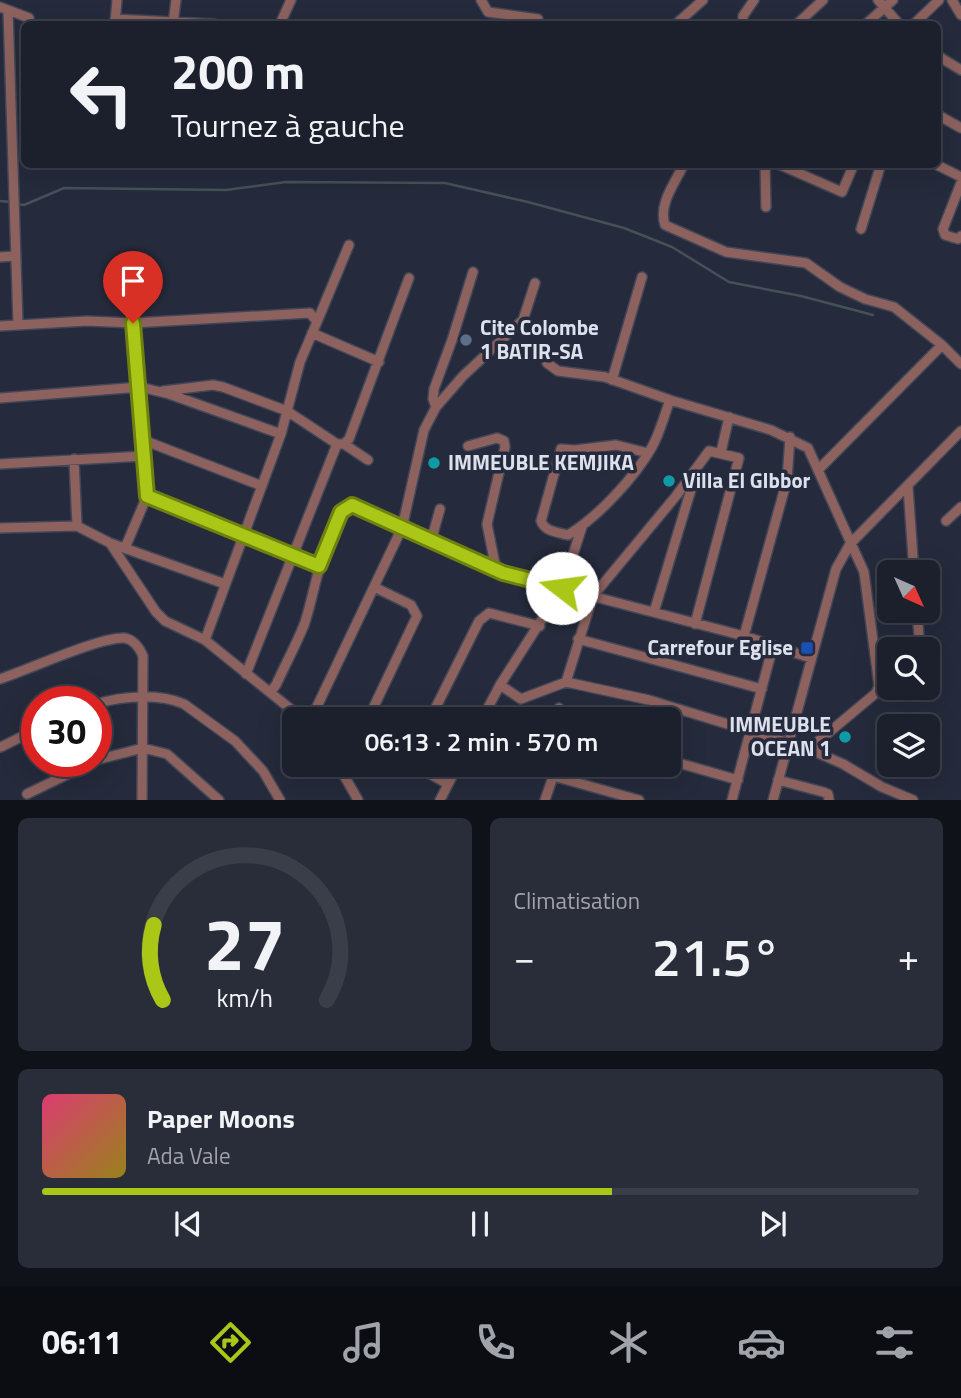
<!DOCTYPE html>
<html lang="fr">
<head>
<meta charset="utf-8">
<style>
	:root { --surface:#1c202d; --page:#292d39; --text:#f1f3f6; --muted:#a0a3aa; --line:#3a3e49; --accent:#aac717 }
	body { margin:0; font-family:"Titillium Web",sans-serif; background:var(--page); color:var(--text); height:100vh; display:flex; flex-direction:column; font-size:26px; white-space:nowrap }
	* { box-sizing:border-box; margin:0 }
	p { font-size:23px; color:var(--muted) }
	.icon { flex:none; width:38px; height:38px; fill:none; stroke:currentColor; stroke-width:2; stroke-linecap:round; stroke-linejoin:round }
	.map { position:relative; height:800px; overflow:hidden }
	.side { display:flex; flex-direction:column; gap:18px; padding:18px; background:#0f1219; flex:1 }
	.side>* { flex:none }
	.guide { position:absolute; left:21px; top:21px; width:920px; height:147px; border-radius:10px; box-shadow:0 7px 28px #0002,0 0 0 2px var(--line); background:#1c202d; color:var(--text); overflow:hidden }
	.needle { width:46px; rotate:135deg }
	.fabs { position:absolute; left:877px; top:560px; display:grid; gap:14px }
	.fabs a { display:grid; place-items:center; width:63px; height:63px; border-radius:10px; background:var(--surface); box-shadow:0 7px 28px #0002,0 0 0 2px var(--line); font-size:35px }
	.speed { position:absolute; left:21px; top:686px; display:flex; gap:14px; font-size:35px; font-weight:700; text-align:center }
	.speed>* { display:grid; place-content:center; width:91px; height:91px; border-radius:50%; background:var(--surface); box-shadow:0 7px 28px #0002,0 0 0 2px var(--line); line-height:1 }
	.speed .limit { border:10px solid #d22; background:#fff; color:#111 }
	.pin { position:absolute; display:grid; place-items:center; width:60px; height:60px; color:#fff; margin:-72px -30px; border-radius:50% 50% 50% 0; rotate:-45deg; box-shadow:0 0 7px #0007 }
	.pin .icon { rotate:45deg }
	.me { position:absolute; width:77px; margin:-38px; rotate:285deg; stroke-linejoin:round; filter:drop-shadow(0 0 5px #0008) }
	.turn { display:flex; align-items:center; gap:24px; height:147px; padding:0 35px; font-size:32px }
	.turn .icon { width:91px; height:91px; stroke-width:2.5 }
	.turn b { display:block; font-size:49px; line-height:60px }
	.big { font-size:52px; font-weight:600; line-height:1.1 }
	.side .widget { flex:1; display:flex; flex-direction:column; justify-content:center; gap:10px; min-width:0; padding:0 24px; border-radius:10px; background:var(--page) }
	.side .dial { align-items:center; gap:0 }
	.dial svg { height:182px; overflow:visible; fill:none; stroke:var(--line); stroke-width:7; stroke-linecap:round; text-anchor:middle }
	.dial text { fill:var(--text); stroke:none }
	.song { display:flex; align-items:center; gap:21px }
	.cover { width:84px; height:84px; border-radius:10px; background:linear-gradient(135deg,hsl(340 70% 55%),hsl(50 70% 35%)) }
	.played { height:7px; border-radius:4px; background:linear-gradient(90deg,var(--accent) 65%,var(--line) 65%) }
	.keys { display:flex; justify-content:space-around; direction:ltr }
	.heat { display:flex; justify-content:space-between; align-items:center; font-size:38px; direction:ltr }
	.side .tiles { flex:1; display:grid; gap:18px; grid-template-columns:1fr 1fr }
	.widget:last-child { grid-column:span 2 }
	.trip { position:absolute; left:282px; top:707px; width:399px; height:70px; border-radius:10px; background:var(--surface); box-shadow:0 7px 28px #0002,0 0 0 2px var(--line); font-weight:600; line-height:70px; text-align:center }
	.dock { display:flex; height:112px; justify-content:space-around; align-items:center; background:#0b0d12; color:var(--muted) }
	.dock .icon { width:49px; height:49px }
	.dock .selected { color:var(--accent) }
	.dock b { font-size:32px; color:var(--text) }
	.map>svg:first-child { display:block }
</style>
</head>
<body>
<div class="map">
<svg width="961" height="800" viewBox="0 0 961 800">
	<rect width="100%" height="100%" fill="#252a3c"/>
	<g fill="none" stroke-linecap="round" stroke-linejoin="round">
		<path stroke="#445258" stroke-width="2.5" d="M0,201l11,1
			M17,204l7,1 40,-17 162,2 60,-8 159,1 83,19 96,26 48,19 57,35 72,14 72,19"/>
		<defs>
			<path id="minor" d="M481,0l7,12 50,7
				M878,0l21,24
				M952,0l9,15
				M0,7l29,11
				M8,10l10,313
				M115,19l99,5
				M115,23l2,-23
				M173,24l3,-24
				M280,24l11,-24
				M676,24l27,-24
				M743,24v-8l11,-16
				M797,24l26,-24
				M866,24l27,-24
				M914,24l25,-24
				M938,56l23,14
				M938,115l23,13
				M684,164c-9,19 -26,40 -19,61l61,27 80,11 34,24 25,12 29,8 48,38 19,19
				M765,164l1,43
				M778,164l64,28 12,-28
				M935,164l26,13
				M961,183l-18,46 2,6 13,4 3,-3
				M861,229l20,-65
				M0,257l15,-1
				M317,322l32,-77
				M0,326l87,-5 46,2 177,-10 7,9 -17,40 -19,72 -76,206
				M312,333l67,29
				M547,363l11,8 47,6 65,23 101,30 37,18 56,124 15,114 -3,7 -67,56
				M612,380l30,-103
				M163,391l50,-6 10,2 64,24 50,33h7l24,16
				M0,398l140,-11 29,7 112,40
				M436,407l-3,-8 1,-10 18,-49 21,-68
				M143,440l119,46
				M344,444l5,-5 60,-161
				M468,446l29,-8 7,3 1,6 -18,77 9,45
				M721,452l8,-35
				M648,453l-32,-8 -41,5 -14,-1 -20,72c4,11 17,11 27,14 30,-18 67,-58 84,-88 8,-14 12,-31 18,-47
				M74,459l3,67
				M0,464l144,-8
				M818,470l124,-125
				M908,487l6,85
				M147,496l172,70
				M946,521l15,-14
				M0,528l77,-2 33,17 115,41
				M431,541l9,-32
				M110,543l46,69 9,9 40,19 98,79
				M125,548l22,-52 -14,-173
				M917,611l3,38
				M654,612l42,-139
				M744,636l43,-156 3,-43
				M578,639l184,50
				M246,674l91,-230
				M0,679c28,-9 99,-42 124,-41 9,1 16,10 19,18l-1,144
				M566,682l27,-86 83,-100 33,-45 30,7 -44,166
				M500,685l21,14 45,-17 83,18 160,49 34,15 39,23 31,13
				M271,691l5,-6c9,-20 20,-40 28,-60 10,-26 21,-108 48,-120l152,68 240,63 67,22
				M96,704c26,-8 63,-11 88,0l51,37 28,30 17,29
				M559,708l5,11
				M311,719l91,-191 22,-98 12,-23 27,-31 60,-56 12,-37
				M368,719l49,-103 -6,-11 -37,-18
				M430,719l49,-98 10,-8 51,13
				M482,719l18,-34 62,-97 20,-61
				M1,747l36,-18
				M96,760l47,-12 24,6 52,46
				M668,760l70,20
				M338,765l20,35
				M414,765l34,19
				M553,776l86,24
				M778,780l45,12 5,2 1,6
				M27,794l68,-33
				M440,800l18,-35
				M545,800l12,-35
				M732,800l41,-154
				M773,800l63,-231 14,-25 111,-113"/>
		</defs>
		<use href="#minor" stroke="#424758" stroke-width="12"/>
		<use href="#minor" stroke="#8d625e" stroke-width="9"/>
	</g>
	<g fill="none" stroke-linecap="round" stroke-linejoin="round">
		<defs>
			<path id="route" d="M133,323l14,173 172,70 22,-54 11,-7 151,68 59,15"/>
		</defs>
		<use href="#route" stroke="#6e810f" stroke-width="18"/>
		<use href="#route" stroke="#aac717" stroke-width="12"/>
	</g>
	<circle fill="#5c6f8a" stroke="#252a3c" stroke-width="2.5" cx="466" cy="340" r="7"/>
	<g fill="#0f9aa8" stroke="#252a3c" stroke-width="2.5">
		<circle cx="434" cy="463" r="7"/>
		<circle cx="669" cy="481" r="7"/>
		<circle cx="845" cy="737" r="7"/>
	</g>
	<rect fill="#1a4fb4" stroke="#252a3c" stroke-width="2.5" x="800" y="641" width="14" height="14" rx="3.5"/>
	<g text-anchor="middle" stroke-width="7" stroke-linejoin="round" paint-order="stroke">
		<g font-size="21" font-weight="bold" fill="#dde1ed" stroke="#252a3c" text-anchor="start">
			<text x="480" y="335">Cite Colombe<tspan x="480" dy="24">1 BATIR-SA</tspan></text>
			<text x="448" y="470">IMMEUBLE KEMJIKA</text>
			<text x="683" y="488">Villa El GIbbor</text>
			<text x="793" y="655" text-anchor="end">Carrefour Eglise</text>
			<text x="831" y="732" text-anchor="end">IMMEUBLE<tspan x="831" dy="24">OCEAN 1</tspan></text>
		</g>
	</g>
</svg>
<div class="fabs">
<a><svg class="needle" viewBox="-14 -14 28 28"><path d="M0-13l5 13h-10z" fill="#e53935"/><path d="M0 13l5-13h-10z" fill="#a0a3aa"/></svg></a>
<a><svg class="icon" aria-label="search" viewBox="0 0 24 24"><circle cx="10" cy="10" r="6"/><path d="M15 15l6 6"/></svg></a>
<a><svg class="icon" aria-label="layers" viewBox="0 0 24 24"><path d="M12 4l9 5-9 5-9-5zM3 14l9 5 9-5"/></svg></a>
</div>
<div class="speed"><div class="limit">30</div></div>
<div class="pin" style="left:133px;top:323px;background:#d93025"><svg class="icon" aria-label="arrive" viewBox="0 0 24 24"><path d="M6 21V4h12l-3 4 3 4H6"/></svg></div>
<svg class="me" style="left:562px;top:588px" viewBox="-20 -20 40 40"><circle r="19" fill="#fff"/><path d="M0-13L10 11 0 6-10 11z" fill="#aac717"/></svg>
<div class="trip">06:13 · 2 min · 570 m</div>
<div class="guide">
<div class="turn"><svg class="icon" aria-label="left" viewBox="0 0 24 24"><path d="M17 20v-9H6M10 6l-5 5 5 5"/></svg><div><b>200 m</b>Tournez à gauche</div></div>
</div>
</div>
<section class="side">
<div class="tiles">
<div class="widget dial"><svg viewBox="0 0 100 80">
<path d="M14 69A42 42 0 1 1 86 69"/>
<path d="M14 69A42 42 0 0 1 10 36" stroke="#aac717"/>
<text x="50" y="56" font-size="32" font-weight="700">27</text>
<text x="50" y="72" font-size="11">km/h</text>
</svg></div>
<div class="widget"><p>Climatisation</p>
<div class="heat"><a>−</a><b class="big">21.5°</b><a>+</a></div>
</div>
<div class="widget">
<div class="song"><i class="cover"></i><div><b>Paper Moons</b><p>Ada Vale</p></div></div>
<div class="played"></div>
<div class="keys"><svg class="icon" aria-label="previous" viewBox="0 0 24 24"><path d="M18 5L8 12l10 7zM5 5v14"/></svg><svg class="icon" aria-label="pause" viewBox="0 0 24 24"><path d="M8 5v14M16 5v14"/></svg><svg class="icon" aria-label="next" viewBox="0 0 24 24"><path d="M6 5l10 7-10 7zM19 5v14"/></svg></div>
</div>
</div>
</section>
<nav class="dock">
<b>06:11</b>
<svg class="icon selected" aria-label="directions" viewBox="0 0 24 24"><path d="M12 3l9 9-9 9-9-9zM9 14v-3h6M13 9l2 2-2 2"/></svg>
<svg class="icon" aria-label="music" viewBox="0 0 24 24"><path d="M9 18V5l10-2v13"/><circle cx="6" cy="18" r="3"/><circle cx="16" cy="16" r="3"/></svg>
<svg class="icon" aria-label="phone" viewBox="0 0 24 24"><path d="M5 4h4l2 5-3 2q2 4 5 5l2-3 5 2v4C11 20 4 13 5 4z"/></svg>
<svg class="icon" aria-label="climate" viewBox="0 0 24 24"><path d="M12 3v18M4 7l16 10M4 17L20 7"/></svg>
<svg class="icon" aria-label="car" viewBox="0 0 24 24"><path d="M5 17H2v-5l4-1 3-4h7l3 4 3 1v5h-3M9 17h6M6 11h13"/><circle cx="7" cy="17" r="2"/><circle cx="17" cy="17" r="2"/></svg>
<svg class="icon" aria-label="filters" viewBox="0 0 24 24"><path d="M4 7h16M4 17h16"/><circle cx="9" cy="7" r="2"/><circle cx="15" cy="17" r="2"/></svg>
</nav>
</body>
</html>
